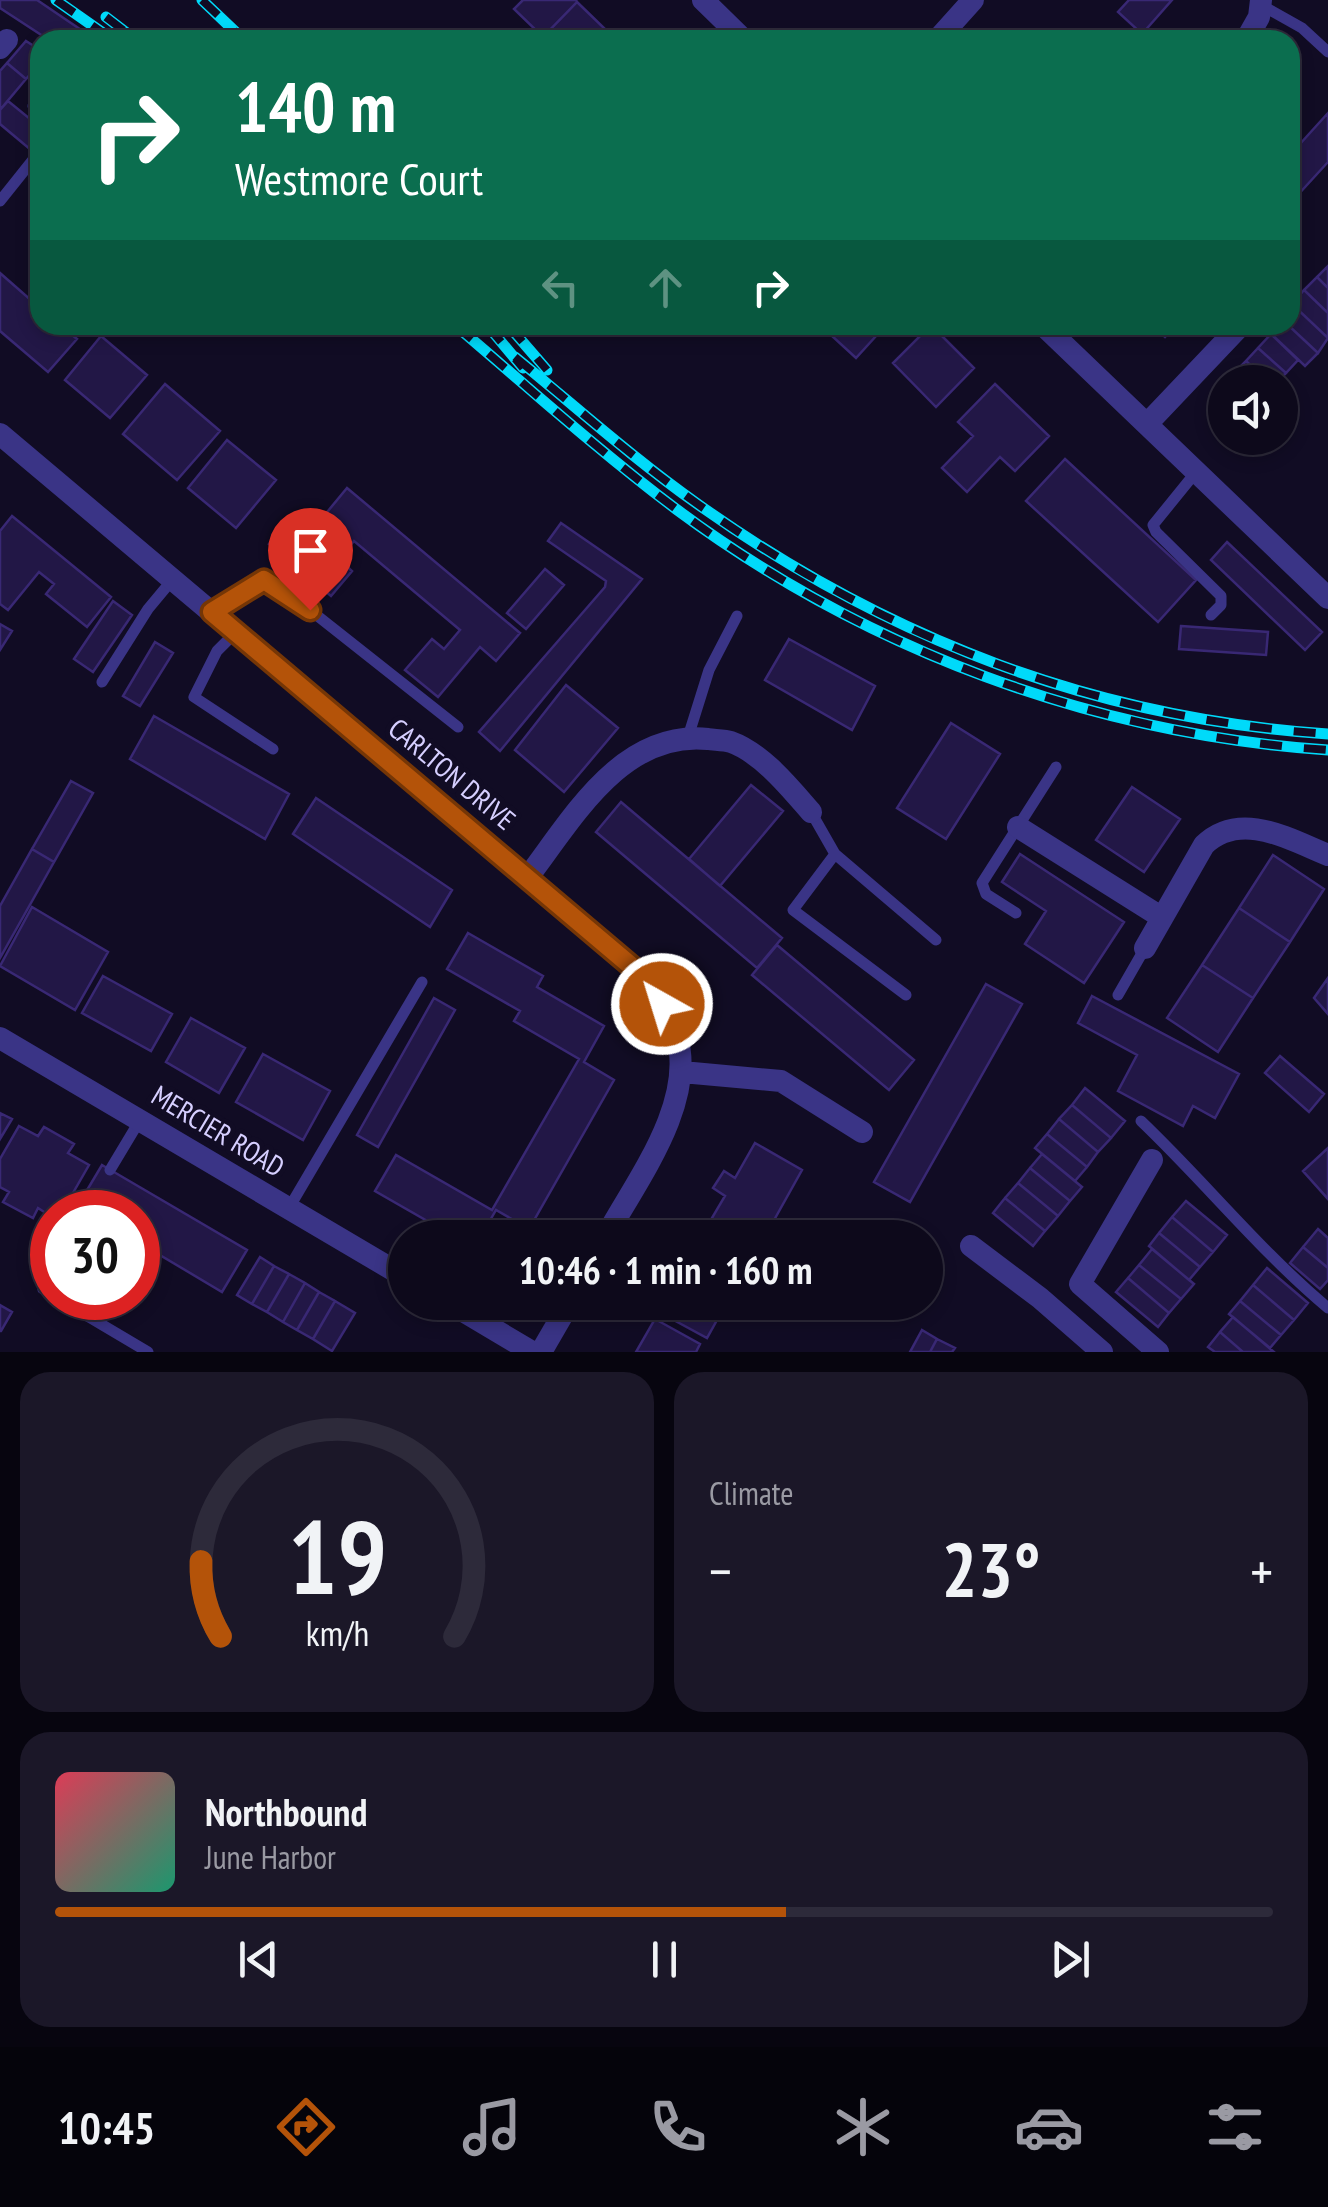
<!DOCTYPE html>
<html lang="en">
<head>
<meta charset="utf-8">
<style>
	:root { --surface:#0d091b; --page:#1b1728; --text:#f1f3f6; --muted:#9a9aa3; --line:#2d2a3a; --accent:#b45309 }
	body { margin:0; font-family:"PT Sans Narrow",sans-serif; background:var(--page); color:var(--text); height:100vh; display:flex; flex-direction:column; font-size:38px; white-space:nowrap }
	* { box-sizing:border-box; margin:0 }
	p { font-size:32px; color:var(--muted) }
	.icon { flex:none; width:55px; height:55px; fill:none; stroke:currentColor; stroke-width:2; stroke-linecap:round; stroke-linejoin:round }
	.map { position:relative; height:1352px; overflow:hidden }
	.details { display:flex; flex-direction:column; gap:20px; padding:20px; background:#07050f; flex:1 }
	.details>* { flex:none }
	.hud { position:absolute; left:30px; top:30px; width:1270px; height:305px; border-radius:30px; box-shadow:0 5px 15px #0003,0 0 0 2px var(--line); background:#0b6e4f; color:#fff; overflow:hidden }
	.tools { position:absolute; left:1208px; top:365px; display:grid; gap:20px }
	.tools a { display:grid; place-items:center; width:90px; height:90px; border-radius:50%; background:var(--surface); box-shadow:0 5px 15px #0003,0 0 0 2px var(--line); font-size:50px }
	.speed { position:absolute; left:30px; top:1190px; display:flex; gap:20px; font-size:50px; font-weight:700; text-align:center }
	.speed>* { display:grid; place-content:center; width:130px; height:130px; border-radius:50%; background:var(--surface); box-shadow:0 5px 15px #0003,0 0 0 2px var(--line); line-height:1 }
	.speed .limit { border:15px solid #d22; background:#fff; color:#111 }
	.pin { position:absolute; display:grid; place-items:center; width:85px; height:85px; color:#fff; margin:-102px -42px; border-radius:50% 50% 50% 0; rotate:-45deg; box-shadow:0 0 10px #0007 }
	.pin .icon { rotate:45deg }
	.me { position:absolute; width:110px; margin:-55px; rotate:321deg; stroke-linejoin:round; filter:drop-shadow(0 0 8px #0008) }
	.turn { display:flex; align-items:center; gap:35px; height:210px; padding:0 40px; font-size:45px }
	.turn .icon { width:130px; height:130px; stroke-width:2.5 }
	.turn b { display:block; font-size:70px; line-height:85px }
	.lanes { display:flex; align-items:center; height:95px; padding:0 40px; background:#0003; justify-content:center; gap:50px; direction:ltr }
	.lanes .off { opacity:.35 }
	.big { font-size:75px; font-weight:700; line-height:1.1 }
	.details .card { flex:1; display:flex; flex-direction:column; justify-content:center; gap:15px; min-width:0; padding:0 35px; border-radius:30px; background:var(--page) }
	.details .dial { align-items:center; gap:0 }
	.dial svg { height:260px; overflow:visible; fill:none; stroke:var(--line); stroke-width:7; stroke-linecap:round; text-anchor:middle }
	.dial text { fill:var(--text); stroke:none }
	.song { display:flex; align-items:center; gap:30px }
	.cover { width:120px; height:120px; border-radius:15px; background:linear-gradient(135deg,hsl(350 70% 55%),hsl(160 70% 35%)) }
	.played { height:10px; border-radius:5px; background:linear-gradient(90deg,var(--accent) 60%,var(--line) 60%) }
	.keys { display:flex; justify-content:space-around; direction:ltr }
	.heat { display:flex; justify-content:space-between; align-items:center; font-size:55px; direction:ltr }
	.details .tiles { flex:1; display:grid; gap:20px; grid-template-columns:1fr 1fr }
	.card:last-child { grid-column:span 2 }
	.trip { position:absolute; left:388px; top:1220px; width:555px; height:100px; border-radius:50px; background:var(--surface); box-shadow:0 5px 15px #0003,0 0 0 2px var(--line); font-weight:700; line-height:100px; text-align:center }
	.tab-bar { display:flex; height:160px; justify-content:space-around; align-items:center; background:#05040b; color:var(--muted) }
	.tab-bar .icon { width:70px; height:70px }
	.tab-bar .selected { color:var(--accent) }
	.tab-bar b { font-size:45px; color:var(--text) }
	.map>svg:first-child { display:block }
</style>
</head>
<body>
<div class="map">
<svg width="1328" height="1352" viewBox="0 0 1328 1352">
	<rect width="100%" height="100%" fill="#110c24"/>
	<path fill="#221746" stroke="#392874" stroke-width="2.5" d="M0,0h37l59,40h-47l-49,-32z
		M523,0h53l1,2 -34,35 -29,-28z
		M1129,0h43l-30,34 -24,-22z
		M577,2l28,27 -11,11h-48l-3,-3z
		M26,41l14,9v13l-14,16 -19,-16z
		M7,63l19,16 -26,31v-39z
		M8,101l32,26v12l-9,11 -31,-26v-14z
		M1328,113v49l-33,36 -5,-5v-38z
		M40,230v19l-10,-8z
		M1328,266v22l-11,-11z
		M0,273l40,35v17h20l17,14 -29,33 -48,-41z
		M1317,277l11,11v25l-24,-23z
		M1304,290l24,23v25l-36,-34z
		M1292,304l36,34 -10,15 -30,-28z
		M820,325h66l-30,33z
		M931,325l43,43 -38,39 -43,-44z
		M1152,325h24l-11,12z
		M1272,325h16l30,28 -13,13 -38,-36z
		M1271,334l27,26 -12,13 -28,-25z
		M101,336l46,39 -37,43 -45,-38z
		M1258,348l28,25 -9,9h-9l-22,-21z
		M1246,361l22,21h-26l-9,-8z
		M165,384l55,47 -43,49 -54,-46z
		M995,384l54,52 -34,35 -15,-14 -33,35 -25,-24 31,-32 -15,-14z
		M227,440l49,40 -40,48 -48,-40z
		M1065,459l131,121 -38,42 -132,-121z
		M347,488l173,145 -24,28 -16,-14 -42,50 -33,-27 27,-31 12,10 16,-19 -106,-89 -15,18 13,12 -21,25 -62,-52 21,-26 29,24 14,-17 -10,-8z
		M12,516l99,81 -24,30 -41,-33 8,-10 -15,-12 -31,38 -8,-6v-73z
		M561,523l81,56 -142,172 -21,-19 126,-145 1,-6 -58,-40z
		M1227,542l95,90 -17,18 -94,-90z
		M545,569l19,16 -38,44 -19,-16z
		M113,601l19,14 -39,57 -19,-13z
		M0,624l12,7 -12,19z
		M1181,626l87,6 -2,23 -87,-6z
		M789,639l86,47 -23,44 -87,-50z
		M155,642l18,11 -33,53 -17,-10z
		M566,685l52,43 -54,64 -49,-42z
		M154,716l135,78 -24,45 -135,-80z
		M951,723l49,31 -54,85 -49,-31z
		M71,781l22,12 -39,69 -22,-13z
		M751,785l32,26 -63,75 -31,-27z
		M1132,787l48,32 -36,53 -48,-32z
		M316,798l136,92 -22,37 -137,-93z
		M621,802l161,136 -25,30 -161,-136z
		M32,849l22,13 -54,96v-52z
		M1020,854l104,68 -40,61 -59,-39 21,-33 -44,-29z
		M1273,855l51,34 -34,53 -51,-34z
		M32,907l76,45 -33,58 -75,-44z
		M1239,908l51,34 -37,56 -51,-33z
		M468,933l75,43 -6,11 67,39 -20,36 30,18 -85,149 -33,-19 -16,28h-23l-82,-47 21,-36 96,55 87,-151 -65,-38 6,-10 -73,-42z
		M777,945l137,115 -25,30 -137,-115z
		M1202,965l51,33 -35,54 -51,-34z
		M103,976l69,38 -21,37 -69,-38z
		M1328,978v36l-14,-16z
		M986,984l36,20 -112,198 -36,-20z
		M1092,996l147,78 -24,44 -22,-12 -10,20 -65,-35 19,-36 -59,-32z
		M434,998l21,12 -77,137 -21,-12z
		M191,1018l54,30 -26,45 -53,-31z
		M263,1054l67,37 -27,49 -67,-38z
		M1280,1056l44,38 -15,18 -44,-39z
		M1085,1088l40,33 -14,17 -39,-33z
		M1072,1105l39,33 -13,14 -39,-33z
		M0,1113l12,6 -12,20z
		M1059,1119l39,33 -11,15 -40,-33z
		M19,1126l19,10 6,-9 30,17 -6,9 21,12 -27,47h-10v5l-14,-9 -5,10 -30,-16 6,-10 -9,-5v-28z
		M1047,1134l40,33 -12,14 -40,-33z
		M755,1143l47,27 -38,68h-42l-16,-10 19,-32 -12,-8 11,-17 11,7z
		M1328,1148v51l-25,-28z
		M1042,1154l40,33 -12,14 -40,-33z
		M102,1165l145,85 -25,42 -84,-50v-30h-51l-10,-5z
		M1030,1168l40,33 -12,15 -40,-33z
		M1018,1183l40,33 -13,15 -40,-33z
		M1005,1198l40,33 -12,15 -40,-33z
		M1186,1201l41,34 -14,17 -41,-35z
		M1172,1217l41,35 -13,15 -41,-34z
		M706,1228l16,10h-21z
		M1318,1229l10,9v30l-25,-21z
		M1159,1233l41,34 -11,13 -40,-34z
		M1303,1247l25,21v12l-8,9 -30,-26z
		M1152,1249l42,35 -13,15 -42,-34z
		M260,1257l14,9 -22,38 -15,-9z
		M1139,1265l42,34 -12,14 -41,-35z
		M274,1266l15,8 -22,38 -15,-8z
		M1267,1268l41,35 -14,17 -41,-35z
		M289,1274l16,9 -22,39 -16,-10z
		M1128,1278l41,35 -11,14 -42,-35z
		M305,1283l14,9 -22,38 -14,-8z
		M1253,1285l41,35 -13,15 -41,-34z
		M319,1292l16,9 -22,38 -16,-9z
		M335,1301l20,12 -23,38 -19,-12z
		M1240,1301l41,34 -11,13 -41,-34z
		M664,1302h63l-20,36 -48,-26z
		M0,1305l12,7 -11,19h-1z
		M1233,1317l41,35h-31l-23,-20z
		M655,1319l45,25 -4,8h-60z
		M922,1330l15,9 -7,13h-20z
		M1220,1332l23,20h-28l-7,-5z
		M937,1339l18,9 -3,4h-22z"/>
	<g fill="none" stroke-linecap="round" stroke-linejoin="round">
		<path stroke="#3a3486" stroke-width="11" d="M1263,6l39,22 26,24
			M33,106l7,5
			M0,201l40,-50
			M1196,472l-43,53 3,7 65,64v9l-10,10
			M212,612l52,-33 46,31 148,117
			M236,632l-19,19 -23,46 79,52
			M102,682l46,-73 25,-30
			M688,737l21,-67 28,-54
			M811,812l24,42 101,86
			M835,854l-42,56 113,85
			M1016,913l-30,-19 -4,-11 74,-116
			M1118,995l27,-47
			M1141,1121c64,61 119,130 187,187
			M110,1170l30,-50
			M289,1208l133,-226
			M52,1272l-9,17 9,6
			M57,1298l91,54"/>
		<path stroke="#3a3486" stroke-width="22" d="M703,0l41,40
			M937,40l36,-40
			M1246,40l13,-23 2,-17
			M0,48l7,-8
			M1043,325l285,273
			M1147,424l94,-99
			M0,434l643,542c13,19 28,39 34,61 19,67 -41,144 -72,201
			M1018,827l143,90
			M528,877c45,-59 94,-147 180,-138 6,1 16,1 23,3 31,11 59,46 80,70
			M1145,948l59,-103c36,-35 85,-6 124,10
			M0,1038l405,239
			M682,1072l99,9 81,51
			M1152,1160l-72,124 78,68
			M971,1246l69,52 62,54
			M448,1302l84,50
			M541,1352l29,-50"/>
		<defs>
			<path id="rail" d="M56,0l57,40
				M202,0l42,40
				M106,17l30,23
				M455,325c73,62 145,127 221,184 190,141 416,225 652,241
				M487,325l36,43
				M508,325l39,45
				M515,357c61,50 120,103 184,148 191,135 395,213 629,229"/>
		</defs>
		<use href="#rail" stroke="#00dafa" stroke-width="11"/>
		<use href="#rail" stroke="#110c24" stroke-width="8" stroke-dasharray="22" stroke-linecap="butt"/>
	</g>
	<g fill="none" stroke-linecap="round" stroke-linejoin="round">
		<defs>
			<path id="route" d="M310,610l-46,-30 -52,32 431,364 19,28"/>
		</defs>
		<use href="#route" stroke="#753606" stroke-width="25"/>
		<use href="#route" stroke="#b45309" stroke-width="18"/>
	</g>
	<g text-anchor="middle" stroke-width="10" stroke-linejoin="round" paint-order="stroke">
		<g font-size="28" fill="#d6cfff" stroke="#110c24">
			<text transform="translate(452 774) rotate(40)" y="10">CARLTON DRIVE</text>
			<text transform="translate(218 1131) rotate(31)" y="10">MERCIER ROAD</text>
		</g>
	</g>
</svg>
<div class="tools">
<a><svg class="icon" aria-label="sound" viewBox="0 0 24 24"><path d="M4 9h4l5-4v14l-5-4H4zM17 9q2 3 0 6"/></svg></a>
</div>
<div class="speed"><div class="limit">30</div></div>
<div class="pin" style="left:310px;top:610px;background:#d93025"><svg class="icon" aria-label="arrive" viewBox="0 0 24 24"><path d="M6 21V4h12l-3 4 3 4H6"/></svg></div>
<svg class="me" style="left:662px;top:1004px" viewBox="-20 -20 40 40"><circle r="17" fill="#b45309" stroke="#fff" stroke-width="3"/><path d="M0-11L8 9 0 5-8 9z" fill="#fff"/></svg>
<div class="trip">10:46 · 1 min · 160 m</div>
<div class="hud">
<div class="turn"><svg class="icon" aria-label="right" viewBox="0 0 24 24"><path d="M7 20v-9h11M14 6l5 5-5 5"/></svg><div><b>140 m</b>Westmore Court</div></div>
<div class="lanes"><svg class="icon off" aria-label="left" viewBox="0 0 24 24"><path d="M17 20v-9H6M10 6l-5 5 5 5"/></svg><svg class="icon off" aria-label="ahead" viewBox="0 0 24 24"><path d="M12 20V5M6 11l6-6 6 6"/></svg><svg class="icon" aria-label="right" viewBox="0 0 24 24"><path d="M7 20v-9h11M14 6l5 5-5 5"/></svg></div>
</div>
</div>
<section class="details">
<div class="tiles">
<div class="card dial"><svg viewBox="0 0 100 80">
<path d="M14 69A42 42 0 1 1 86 69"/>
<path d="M14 69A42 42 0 0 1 8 46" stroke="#b45309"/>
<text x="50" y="56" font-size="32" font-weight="700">19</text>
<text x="50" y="72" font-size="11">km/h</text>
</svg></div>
<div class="card"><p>Climate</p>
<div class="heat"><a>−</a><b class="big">23°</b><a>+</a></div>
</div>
<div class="card">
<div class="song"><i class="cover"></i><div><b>Northbound</b><p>June Harbor</p></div></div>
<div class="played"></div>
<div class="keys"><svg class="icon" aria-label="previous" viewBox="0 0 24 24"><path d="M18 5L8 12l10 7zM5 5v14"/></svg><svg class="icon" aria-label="pause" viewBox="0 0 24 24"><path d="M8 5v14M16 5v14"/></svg><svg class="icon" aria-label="next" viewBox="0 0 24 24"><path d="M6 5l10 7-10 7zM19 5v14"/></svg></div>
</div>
</div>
</section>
<nav class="tab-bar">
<b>10:45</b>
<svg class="icon selected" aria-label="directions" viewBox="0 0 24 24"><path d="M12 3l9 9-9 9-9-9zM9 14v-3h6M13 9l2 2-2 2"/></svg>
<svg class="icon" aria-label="music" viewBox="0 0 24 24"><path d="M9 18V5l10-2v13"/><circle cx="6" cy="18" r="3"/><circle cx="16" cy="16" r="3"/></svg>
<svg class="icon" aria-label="phone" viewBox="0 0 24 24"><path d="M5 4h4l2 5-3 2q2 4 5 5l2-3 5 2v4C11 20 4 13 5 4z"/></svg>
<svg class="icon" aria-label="climate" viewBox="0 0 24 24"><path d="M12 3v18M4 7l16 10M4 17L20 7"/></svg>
<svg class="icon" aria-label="car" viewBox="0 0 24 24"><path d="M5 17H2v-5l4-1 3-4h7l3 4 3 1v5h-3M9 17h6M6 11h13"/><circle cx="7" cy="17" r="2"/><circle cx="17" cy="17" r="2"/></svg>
<svg class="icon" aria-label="filters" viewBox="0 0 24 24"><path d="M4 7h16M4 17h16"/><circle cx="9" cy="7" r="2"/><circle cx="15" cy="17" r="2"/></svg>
</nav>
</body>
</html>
